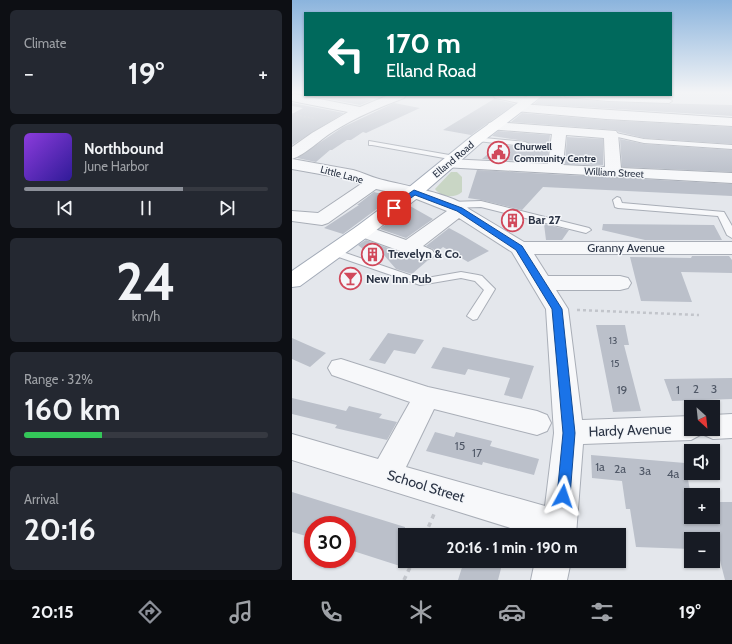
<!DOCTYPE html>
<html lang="en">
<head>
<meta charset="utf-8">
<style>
	:root { --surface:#171b24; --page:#242831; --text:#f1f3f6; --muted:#9ea1a6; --line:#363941; --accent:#8c9099 }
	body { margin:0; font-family:Cabin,sans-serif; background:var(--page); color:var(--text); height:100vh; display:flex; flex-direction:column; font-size:15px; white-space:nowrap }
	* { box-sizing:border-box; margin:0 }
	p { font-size:13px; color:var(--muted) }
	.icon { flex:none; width:22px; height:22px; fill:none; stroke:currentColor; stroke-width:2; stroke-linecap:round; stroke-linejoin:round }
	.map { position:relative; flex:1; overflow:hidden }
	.details { display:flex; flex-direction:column; gap:10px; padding:10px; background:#0d0f14; width:292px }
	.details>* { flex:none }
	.guide { position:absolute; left:12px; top:12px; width:368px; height:84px; border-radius:0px; box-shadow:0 1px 3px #0004; background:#00695c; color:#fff; overflow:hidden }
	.needle { width:26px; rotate:153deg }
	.fabs { position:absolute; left:392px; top:400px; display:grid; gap:8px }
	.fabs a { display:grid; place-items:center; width:36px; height:36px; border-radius:0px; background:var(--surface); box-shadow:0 1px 3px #0004; font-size:20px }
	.speed { position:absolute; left:12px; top:516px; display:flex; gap:8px; font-size:20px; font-weight:700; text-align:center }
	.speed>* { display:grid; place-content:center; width:52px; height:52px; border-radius:50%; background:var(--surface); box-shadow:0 1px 3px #0004; line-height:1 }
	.speed .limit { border:6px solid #d22; background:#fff; color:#111 }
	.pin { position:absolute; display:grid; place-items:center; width:34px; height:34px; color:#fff; margin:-17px; border-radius:8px; box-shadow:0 2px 6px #0006 }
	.me { position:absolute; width:44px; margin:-22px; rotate:5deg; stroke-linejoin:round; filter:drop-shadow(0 0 3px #0008) }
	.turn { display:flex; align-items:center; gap:14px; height:84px; padding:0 16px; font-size:18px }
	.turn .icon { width:52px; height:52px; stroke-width:2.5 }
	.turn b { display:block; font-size:28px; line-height:34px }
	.big { font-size:30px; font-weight:800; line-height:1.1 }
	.details .card { flex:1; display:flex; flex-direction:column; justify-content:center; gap:6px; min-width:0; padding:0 14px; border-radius:6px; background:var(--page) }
	.details .dial { align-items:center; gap:0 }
	.dial b { font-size:52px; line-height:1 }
	.song { display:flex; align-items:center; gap:12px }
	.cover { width:48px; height:48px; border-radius:6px; background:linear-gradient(135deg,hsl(270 70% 55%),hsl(250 70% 35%)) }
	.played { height:4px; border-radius:2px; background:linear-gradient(90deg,var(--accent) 65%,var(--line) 65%) }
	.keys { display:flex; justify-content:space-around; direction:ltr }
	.heat { display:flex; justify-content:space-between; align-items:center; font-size:22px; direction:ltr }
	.charge { height:6px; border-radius:3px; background:linear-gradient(90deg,#34c759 32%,var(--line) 0) }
	.trip { position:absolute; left:106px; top:528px; width:228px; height:40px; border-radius:0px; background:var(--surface); box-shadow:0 1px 3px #0004; font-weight:800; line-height:40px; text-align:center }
	.tabs { display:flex; height:64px; justify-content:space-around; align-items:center; background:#090b0e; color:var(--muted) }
	.tabs .icon { width:28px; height:28px }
	.tabs .on { color:var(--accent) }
	.tabs b { font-size:18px; color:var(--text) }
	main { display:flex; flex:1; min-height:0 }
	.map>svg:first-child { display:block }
</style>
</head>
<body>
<main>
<section class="details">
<div class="card"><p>Climate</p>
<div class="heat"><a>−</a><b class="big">19°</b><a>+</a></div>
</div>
<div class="card">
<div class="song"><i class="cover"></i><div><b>Northbound</b><p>June Harbor</p></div></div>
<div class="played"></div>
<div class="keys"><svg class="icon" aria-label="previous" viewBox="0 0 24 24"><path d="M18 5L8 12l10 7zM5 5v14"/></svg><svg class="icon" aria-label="pause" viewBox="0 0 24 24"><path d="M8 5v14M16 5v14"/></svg><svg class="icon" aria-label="next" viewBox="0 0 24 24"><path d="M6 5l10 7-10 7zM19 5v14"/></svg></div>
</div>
<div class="card dial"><b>24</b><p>km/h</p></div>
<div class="card"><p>Range · 32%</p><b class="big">160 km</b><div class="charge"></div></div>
<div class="card"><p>Arrival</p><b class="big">20:16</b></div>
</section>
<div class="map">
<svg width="440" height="580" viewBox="0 0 440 580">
	<rect width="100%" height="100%" fill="#e4e7ec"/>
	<path fill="#c9d6c5" d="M159,172h6l5,5v15c-8,7 -21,5 -27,-3z"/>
	<path fill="#bbc0ca" d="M15,95h34l32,5 -13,5z
		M252,95h18l-1,2 5,1 42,4 124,3v11l-198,-12z
		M202,99l21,5 -44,31 -28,-5z
		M0,103l52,10 -52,32v-31l11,-6 -11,-2z
		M102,103l26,5 -54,25 -3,-1 -12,8h-4l-15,10h-2l-14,12 -19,-4 46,-31z
		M230,113l84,7 126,7v17l-88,-6 -25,-6 -3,-2 -105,-8z
		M206,131l52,4 -3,27 -65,-3 16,-14 27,2 5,-2 -5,-4 -33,-5z
		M275,137l36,2v26l-38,-1z
		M328,139l24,5 88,6v22l-110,-5z
		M185,170l255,14v12l-189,-9 -21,23 -41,-10 -13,-2z
		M82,192l19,5 -50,37 -19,-6 35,-23h-2z
		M118,206l23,13 -27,19 -26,-9z
		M252,224l25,6 -7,10h-16z
		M311,224l111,1 8,15h-77l-43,-10z
		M157,228l13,7 27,16 -21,11 -25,-15 -7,6 -3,-4 -7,-3z
		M74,240l58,21h3l-15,13 -16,-5 -13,-15 -7,6 -18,-15z
		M400,256h37l3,4v13l-51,-1 11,30 -51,-1 -11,-44 61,1z
		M304,325h29l4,20h-5l17,66 -28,1z
		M96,333l36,7 -9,14 -21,-4 -9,14 -16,-4z
		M0,338l34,15 -16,14 -18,-8z
		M151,347l91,19 -12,33 -18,-4 6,-17 -42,-9 -3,6 -34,-7z
		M440,378v21l-60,2 -8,-22z
		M0,398l54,13 3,-5 16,4 17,4 -3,4 18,4 -10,18 -52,-12 2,-3 -45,-11z
		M143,432l19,5 2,-5 36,9 -2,5 49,13 -5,16 -51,-13 -1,3 -56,-14z
		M299,455l94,8 6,33v21h22v-15h19v78h-7l-8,-31h-4v-10h-22v10l-55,-2 -6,-38h-4l-4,-28 -30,-3z
		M0,492l113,35v28l-5,11 -53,-17v-24h-34v13l-21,-6z
		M172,561h39l-5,19h-40z"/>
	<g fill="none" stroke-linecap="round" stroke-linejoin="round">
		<defs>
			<path id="service" d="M271,95l106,4 3,2 -3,2 -61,-2 -42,-4z
				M319,132l33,7 88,6v4l-88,-6 -35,-8v-2z
				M182,137l51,5 4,2 -4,2 -48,-5h-3z
				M77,141l86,15 4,2 -4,2 -83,-15h-3z
				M325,197l3,1 2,5 102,9 8,14v12l-5,-3 -9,-19 -100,-8 -3,-1 -2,-7z
				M189,201l108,27 2,2 -5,3 -105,-26 -31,1 -4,-3 4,-3z
				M42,249l87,30 40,-7 17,3 4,1 13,13 -18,30 -4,1 -6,-4 17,-26 -9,-9 -14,-3 -41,7 -90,-31 -1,-2 1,-2z"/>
			<path id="minor" d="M2,94l66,13 29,-12h17l-2,3c-24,9 -48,19 -70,33 -12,7 -29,24 -42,28v-12l20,-14 36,-21 -56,-11v-6z
				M201,95h24l16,3 2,3 -6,4 -34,-7z
				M227,104l213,14v8l-126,-7 -91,-8 -2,-3z
				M202,122l122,9 2,3 3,34 111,5v10l-289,-16 -3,-3 3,-3 5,-2 100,5 4,-30 -63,-5 -2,-3 2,-3zM274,135l38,3 1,29 -42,-2z
				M0,159c20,4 41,7 61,11 9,2 17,7 26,9 18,5 80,16 90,30l55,33h208v12h-198l14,22h72l8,2 3,5 -3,5 -8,2h-64l12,19 14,111 109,-4v13h22v-14l19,-1v24l-19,1 -11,-5 -11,6 -108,4 -7,91h-43l-241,-75v-26l86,25 32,-57 -78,-27 -4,-7 4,-7 9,-2 87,28 109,24 10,4 4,8 -4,8 -10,4 -103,-26 -28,58 139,39 9,-73 -8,-124 -34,-57 -53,-34 -36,28 9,4 3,4 -3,4 -7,2 -69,-25 -2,-4 2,-4 7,-2 43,15 41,-29 -38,-15 -33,-7 -48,34 -6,2 -30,-4v-10l26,2 43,-29 -13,-5 -56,-10z
				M243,561h36l-4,19h-36z"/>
			<path id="primary" d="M237,95h14l-61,47 -62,54 -50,39 -70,51 -8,1v-16l64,-44 52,-39 64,-52z"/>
		</defs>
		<use href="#service" stroke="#a9aeb7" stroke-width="2"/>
		<use href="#minor" stroke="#a9aeb7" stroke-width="2"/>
		<use href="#primary" stroke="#a3abb8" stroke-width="2"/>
		<path stroke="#c2c5cb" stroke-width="1.5" stroke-dasharray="2 2" stroke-linecap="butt" d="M0,114l24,5"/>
		<path stroke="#c2c5cb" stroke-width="2.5" stroke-dasharray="3 3" stroke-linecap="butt" d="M285,310l122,5"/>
		<path stroke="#c2c5cb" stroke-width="3.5" stroke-dasharray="4.5 4.5" stroke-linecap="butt" d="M133,535l9,-21
			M112,580l9,-19"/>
		<use href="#service" fill="#f7f8fa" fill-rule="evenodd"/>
		<use href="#minor" fill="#f7f8fa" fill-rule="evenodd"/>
		<use href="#primary" fill="#fff" fill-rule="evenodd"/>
	</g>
	<linearGradient id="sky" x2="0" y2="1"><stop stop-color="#8bb4dd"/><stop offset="0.53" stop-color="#f3f4f6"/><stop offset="1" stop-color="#f3f4f6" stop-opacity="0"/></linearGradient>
	<rect width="440" height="174" fill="url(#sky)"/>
	<path fill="#1a73e8" stroke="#114b97" d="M122,190l48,18 60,38 40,63 13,124 -5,63 -2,4 -5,2 -4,-2 -2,-4 6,-63 -11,-124 -36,-59 -59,-39 -42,-16 -19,14h-5v-3z"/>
	<defs>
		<symbol id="civic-ring" viewBox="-11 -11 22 22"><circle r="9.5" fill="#f4f6f9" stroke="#d1495b" stroke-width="1.5"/><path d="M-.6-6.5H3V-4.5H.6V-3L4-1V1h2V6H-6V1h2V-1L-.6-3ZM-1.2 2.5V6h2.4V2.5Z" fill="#d1495b"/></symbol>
		<symbol id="building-ring" viewBox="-11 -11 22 22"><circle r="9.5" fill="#f4f6f9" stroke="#d1495b" stroke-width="1.5"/><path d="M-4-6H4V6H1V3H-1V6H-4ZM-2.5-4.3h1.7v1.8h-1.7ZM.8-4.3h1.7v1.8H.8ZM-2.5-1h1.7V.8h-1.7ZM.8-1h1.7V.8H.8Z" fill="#d1495b"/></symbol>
		<symbol id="bar-ring" viewBox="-11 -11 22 22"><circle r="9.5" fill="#f4f6f9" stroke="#d1495b" stroke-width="1.5"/><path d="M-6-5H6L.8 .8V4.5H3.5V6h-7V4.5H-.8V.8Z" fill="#d1495b"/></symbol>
	</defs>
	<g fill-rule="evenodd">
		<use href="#civic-ring" x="194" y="140" width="25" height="25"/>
		<use href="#building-ring" x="208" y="208" width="25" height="25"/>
		<use href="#building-ring" x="68" y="242" width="25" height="25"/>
		<use href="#bar-ring" x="46" y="266" width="25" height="25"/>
	</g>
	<g text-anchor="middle" stroke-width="3" stroke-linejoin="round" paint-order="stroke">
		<g font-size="10" font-weight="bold" fill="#2b3445" stroke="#f4f6f9" text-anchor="start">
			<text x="222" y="150">Churwell<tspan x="222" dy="12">Community Centre</tspan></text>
		</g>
		<g font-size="10" fill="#2b3445" stroke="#f4f6f9">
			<text transform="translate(161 159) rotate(-40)" y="4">Elland Road</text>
			<text transform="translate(322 172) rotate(3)" y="4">William Street</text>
			<text transform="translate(50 174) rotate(15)" y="4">Little Lane</text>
		</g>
		<g font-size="10" fill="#4f5766">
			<text x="321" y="344">13</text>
			<text x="323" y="367">15</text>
		</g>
		<g font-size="12" font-weight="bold" fill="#2b3445" stroke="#f4f6f9" text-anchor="start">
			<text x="236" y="224">Bar 27</text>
			<text x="96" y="258">Trevelyn &amp; Co.</text>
			<text x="74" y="283">New Inn Pub</text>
		</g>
		<g font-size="12" fill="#2b3445" stroke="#f4f6f9">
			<text x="334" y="252">Granny Avenue</text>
		</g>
		<g font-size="12" fill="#4f5766">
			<text x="404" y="393">2</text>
			<text x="422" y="393">3</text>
			<text x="330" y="394">19</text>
			<text x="386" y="394">1</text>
			<text x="168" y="450">15</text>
			<text x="185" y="457">17</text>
			<text x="308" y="471">1a</text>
			<text x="328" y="473">2a</text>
			<text x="353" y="475">3a</text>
			<text x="381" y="478">4a</text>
		</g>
		<g font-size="14" fill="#2b3445" stroke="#f4f6f9">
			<text transform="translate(338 430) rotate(-2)" y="5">Hardy Avenue</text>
			<text transform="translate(134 486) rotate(17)" y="5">School Street</text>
		</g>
	</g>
</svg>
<div class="fabs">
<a><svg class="needle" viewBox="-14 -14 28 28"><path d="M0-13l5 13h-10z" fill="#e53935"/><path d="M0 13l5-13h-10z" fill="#9ea1a6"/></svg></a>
<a><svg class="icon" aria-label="sound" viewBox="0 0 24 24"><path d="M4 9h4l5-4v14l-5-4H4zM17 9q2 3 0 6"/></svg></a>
<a>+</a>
<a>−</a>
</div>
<div class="speed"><div class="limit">30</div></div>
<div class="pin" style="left:102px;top:208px;background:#d93025"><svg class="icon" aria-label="arrive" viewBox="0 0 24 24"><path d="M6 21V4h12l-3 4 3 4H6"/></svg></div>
<svg class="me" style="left:271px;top:496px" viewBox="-20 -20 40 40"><path d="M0-17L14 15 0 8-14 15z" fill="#1a73e8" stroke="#fff" stroke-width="4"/></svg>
<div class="trip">20:16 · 1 min · 190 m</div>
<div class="guide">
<div class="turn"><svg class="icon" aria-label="left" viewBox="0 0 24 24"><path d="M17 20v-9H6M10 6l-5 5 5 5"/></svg><div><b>170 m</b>Elland Road</div></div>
</div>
</div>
</main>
<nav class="tabs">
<b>20:15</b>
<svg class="icon on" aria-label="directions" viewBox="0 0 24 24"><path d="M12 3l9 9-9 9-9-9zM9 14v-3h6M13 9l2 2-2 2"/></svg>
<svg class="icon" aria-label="music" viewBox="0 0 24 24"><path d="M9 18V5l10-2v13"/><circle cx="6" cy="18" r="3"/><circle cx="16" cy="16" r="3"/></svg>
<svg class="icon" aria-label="phone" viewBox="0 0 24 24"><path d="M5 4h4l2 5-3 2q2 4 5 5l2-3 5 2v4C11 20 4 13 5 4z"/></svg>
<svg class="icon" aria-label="climate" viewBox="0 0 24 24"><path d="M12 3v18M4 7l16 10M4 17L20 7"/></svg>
<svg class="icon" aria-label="car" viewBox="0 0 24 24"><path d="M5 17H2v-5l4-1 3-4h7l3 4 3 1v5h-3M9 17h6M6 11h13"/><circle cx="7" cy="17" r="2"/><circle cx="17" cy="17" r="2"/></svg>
<svg class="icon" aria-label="filters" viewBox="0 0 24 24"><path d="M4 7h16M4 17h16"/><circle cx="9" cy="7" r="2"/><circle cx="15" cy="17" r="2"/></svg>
<b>19°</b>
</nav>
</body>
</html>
